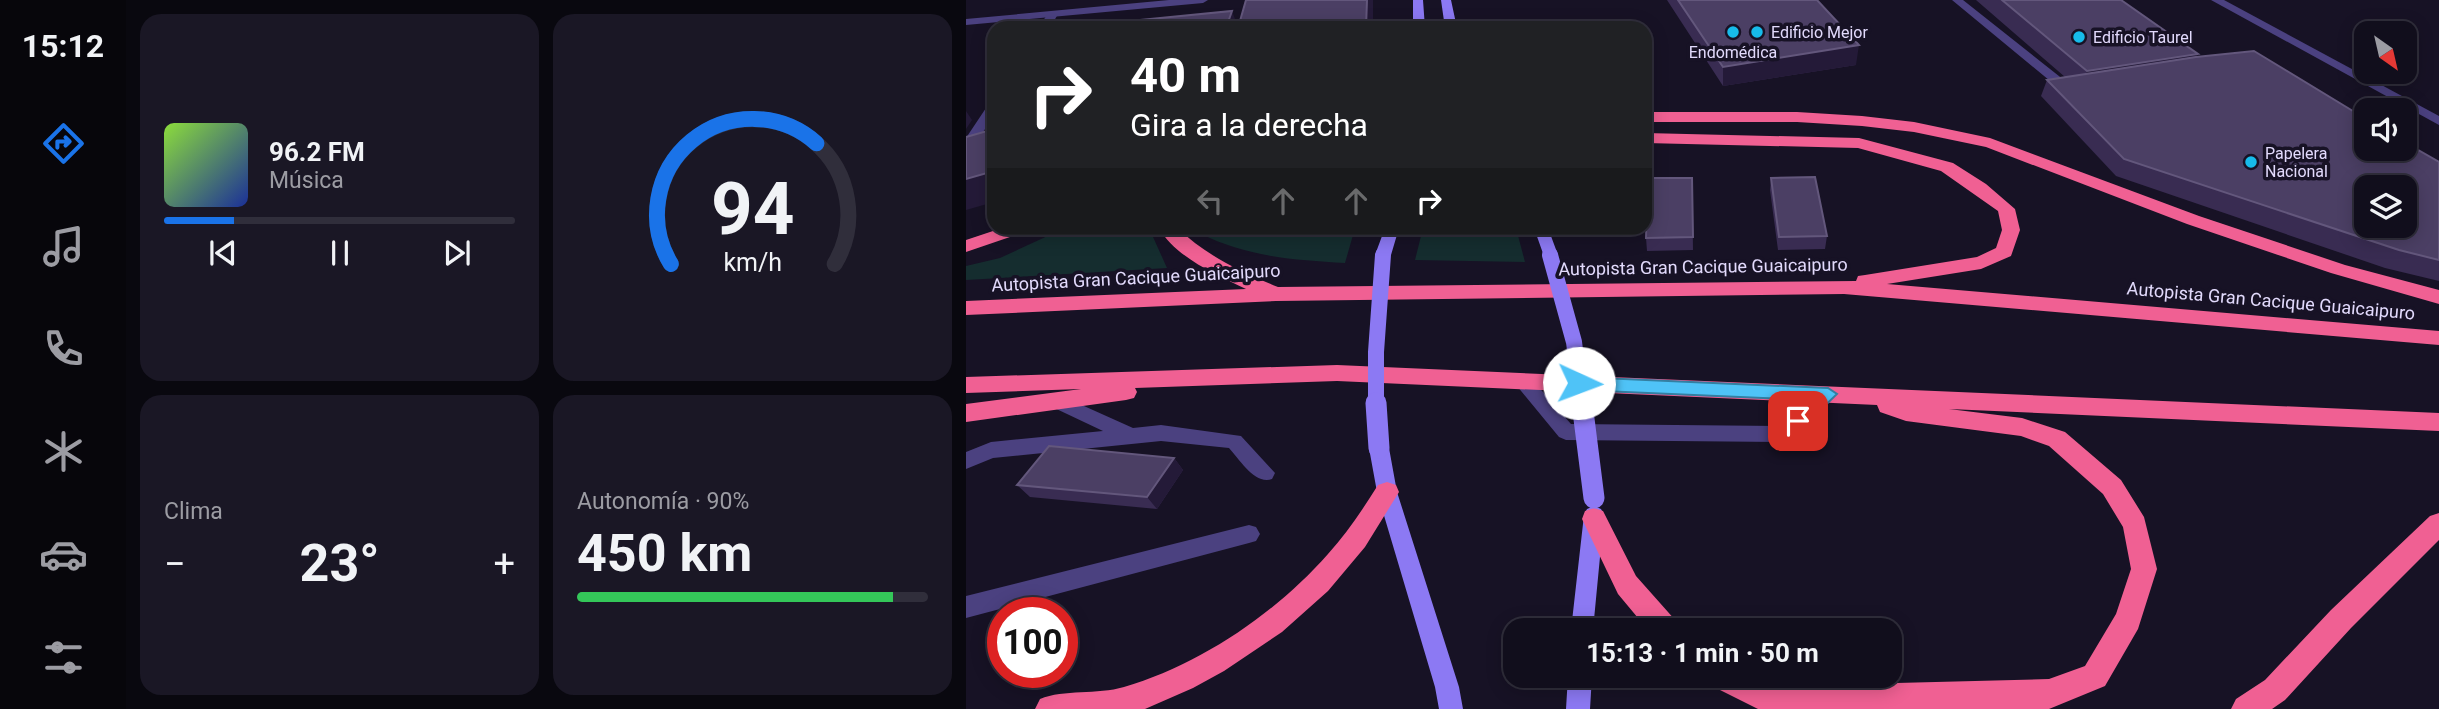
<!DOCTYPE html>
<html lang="es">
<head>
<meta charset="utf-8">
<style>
	:root { --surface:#110e1c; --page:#1a1725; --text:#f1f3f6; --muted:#9c9ca3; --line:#302e3b; --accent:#1a73e8 }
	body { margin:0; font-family:Roboto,sans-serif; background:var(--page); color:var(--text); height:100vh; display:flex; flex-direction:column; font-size:26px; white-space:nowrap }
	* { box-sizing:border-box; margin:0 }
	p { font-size:23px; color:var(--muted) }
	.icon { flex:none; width:38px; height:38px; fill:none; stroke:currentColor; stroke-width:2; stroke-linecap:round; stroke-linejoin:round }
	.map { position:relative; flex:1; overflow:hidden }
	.details { display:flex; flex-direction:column; gap:14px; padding:14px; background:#09080f; width:840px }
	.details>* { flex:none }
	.hud { position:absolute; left:21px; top:21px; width:665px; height:214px; border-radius:21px; box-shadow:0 4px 18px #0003,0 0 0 2px var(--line); background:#202124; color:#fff; overflow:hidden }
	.needle { width:46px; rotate:146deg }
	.buttons { position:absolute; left:1388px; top:21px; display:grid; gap:14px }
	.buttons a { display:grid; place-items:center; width:63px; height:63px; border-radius:14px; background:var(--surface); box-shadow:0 4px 18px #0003,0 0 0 2px var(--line); font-size:35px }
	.speed { position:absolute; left:21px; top:597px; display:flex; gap:14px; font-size:35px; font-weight:700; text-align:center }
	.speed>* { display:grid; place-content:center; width:91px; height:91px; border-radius:50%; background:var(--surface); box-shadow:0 4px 18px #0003,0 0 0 2px var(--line); line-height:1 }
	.speed .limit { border:10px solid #d22; background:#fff; color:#111 }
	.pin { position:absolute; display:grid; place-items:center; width:60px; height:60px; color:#fff; margin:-30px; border-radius:14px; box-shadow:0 4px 10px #0006 }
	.me { position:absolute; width:77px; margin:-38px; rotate:92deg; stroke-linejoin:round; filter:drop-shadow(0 0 5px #0008) }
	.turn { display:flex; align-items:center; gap:24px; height:147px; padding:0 28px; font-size:32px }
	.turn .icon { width:91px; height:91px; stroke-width:2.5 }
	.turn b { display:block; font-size:49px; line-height:60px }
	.lanes { display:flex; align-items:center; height:66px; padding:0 28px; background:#0003; justify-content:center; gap:35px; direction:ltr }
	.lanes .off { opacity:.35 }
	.big { font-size:52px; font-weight:700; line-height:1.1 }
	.details .card { flex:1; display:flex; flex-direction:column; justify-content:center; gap:10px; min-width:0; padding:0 24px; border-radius:21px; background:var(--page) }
	.details .dial { align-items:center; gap:0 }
	.dial svg { height:182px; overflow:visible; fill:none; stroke:var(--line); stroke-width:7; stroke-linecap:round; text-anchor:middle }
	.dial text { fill:var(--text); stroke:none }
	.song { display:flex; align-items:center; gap:21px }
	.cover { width:84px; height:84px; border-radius:10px; background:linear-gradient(135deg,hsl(90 70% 55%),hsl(230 70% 35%)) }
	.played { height:7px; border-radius:4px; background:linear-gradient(90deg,var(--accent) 20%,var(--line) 20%) }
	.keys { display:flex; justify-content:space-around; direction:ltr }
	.heat { display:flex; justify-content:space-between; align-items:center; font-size:38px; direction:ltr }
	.charge { height:10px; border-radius:5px; background:linear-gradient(90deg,#34c759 90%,var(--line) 0) }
	.details .tiles { flex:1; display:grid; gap:14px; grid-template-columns:repeat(2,1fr) }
	.trip { position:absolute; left:537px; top:618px; width:399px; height:70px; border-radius:21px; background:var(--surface); box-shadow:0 4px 18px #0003,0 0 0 2px var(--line); font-weight:700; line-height:70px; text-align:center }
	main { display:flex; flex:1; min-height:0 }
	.dock { display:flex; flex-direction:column; width:126px; justify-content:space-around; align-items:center; background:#07060b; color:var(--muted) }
	.dock .icon { width:49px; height:49px }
	.dock .selected { color:var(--accent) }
	.dock b { font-size:32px; color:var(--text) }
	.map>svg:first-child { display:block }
</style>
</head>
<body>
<main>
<nav class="dock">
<b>15:12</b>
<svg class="icon selected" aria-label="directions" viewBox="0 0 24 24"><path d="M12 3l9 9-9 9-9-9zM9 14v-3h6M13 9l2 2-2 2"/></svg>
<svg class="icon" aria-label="music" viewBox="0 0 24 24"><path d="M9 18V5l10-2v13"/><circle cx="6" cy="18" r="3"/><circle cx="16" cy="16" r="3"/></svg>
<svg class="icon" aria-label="phone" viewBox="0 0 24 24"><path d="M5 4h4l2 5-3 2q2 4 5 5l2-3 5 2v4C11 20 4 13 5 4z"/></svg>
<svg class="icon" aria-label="climate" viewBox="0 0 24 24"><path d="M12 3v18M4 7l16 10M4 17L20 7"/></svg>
<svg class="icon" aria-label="car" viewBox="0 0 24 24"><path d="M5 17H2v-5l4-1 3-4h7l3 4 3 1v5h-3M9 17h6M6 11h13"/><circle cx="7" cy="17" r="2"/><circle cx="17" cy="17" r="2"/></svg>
<svg class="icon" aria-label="filters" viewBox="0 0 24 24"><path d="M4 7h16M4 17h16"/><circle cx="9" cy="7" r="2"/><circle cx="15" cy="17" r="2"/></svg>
</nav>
<section class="details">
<div class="tiles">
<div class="card">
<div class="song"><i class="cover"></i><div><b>96.2 FM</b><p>Música</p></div></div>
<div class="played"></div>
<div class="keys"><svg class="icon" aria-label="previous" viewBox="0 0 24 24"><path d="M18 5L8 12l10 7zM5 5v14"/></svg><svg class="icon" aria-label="pause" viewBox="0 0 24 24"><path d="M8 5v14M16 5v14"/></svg><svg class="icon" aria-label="next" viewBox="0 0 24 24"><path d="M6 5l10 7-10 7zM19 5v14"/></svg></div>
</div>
<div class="card dial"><svg viewBox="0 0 100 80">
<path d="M14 69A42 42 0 1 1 86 69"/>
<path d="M14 69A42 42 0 0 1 78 16" stroke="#1a73e8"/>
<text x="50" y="56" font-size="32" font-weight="700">94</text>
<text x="50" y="72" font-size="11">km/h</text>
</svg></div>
<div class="card"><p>Clima</p>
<div class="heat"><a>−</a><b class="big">23°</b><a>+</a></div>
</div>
<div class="card"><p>Autonomía · 90%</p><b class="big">450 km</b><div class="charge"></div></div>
</div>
</section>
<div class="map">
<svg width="1473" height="709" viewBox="0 0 1473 709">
	<rect width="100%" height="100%" fill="#171225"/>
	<path fill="#152d2f" d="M99,228h84l18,40 -201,12v-14l34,-8z
		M232,228h157l-10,35c-53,-3 -97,-6 -146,-30z
		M457,228h93l9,34 -110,-2z"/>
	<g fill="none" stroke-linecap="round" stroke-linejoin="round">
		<path fill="#4b4180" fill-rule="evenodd" d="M986,0h11l106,84v6h-8z
			M1245,0h13l215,116v9z
			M83,12l9,2 -8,14h-12z
			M28,101v14l-23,36 -5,1v-14l24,-36z
			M557,374l6,2 42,48 208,2 43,-37h12l3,5 -47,45 -7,3 -217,-2 -7,-3 -42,-51 -3,-5 3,-5z
			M89,393l78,35 28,-3 80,11 34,37 -3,6c-17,6 -32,-19 -43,-31l-68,-7 -168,17 -27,11v-17l25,-10 112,-11 -55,-26 -2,-5 2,-5z
			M283,525l7,2 4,7 -4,7 -7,2 -283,75v-22z"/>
		<path fill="#4b4180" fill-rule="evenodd" d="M203,0h39l-5,3 -237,22v-6z"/>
		<path fill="#8c79f3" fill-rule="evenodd" d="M447,0h10l2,28h-12z
			M475,0h10l6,28h-12z
			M419,228h14l-8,27 -8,5 -8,-5z
			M568,228h14l10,27 -3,4h-10z
			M413,440l7,2 3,6 8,44 62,195 4,22h-24l-4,-22 -58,-195 -8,-44 3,-6z
			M628,506l7,3 3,6 -11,115h-22l13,-115 3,-6z
			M602,676h24l-2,33h-24z"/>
		<path fill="#f06093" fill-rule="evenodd" d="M679,112h152l65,4 52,6 76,16 209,78 146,49 94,25v14l-108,-31 -144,-49 -201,-77 -72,-15 -52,-6 -65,-4h-152z
			M679,133l214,5 94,25 33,21 29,25 5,21 -9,26 -30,13 -94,15 552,47v14l-595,-51 -568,7 -310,14v-14l280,-12c-29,-14 -71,-32 -87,-61h19c28,28 64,44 100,59l578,-6 2,-5 7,-1 112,-18 19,-9 6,-18 -4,-19 -57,-40 -83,-23 -213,-5z
			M36,228h26l-3,4 -59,20v-12z
			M569,228h18l-5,7h-12l-3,-4z
			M371,365l1102,48v18l-490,-22 73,9 43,14 56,48 23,37 13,52 -19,60 -33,57 -56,23h-291l-46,-23 -4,-10h44l22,10 275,-7 36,-13 31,-52 15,-45 -8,-42 -20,-33 -54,-48 -28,-10 -115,-15 -26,-9 -3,-7 -540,-24 -202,7 2,4 -3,6 -8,2 -160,22v-18l115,-15 -115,4v-16z
			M421,482l9,3 3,7 -34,55 -37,44 -46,41 -58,39 -31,17 -48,21h-110l5,-10c24,-10 57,-4 84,-12 76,-22 152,-74 204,-133 19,-21 35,-45 50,-69z
			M628,508l9,3 33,65 40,45 4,9h-32l-30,-36 -36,-75 3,-8z
			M1473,513v27l-88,88 -66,72 -13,9h-41l5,-10 29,-19 66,-70 99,-94z"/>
		<path stroke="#8c79f3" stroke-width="16" d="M584,255l24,87 8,62
			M410,404v-52l7,-97"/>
		<path stroke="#8c79f3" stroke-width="21" d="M410,403l3,45
			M616,403l12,95"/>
	</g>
	<path fill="#392c52" d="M701,0h150l39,65 -133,21z
		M1010,0h145l75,57 243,105v119l-54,-13 -269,-92 -75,-80 6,-16 18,-3z
		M726,178l1,72 -46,1 -1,-13z
		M805,178l56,58 -2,13 -47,1 -8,-60z
		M208,458l9,12 -26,39 -127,-12 -13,-12z"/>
	<path fill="#241a38" d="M401,0h6v28h-7z
		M266,11l6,16v1h-12z
		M893,45l-3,20 -133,21v-19z
		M1232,54l-9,19 -109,17 7,-19z
		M0,111l6,9 -6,9z
		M28,171v31l-28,8v-31z
		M208,458l9,12 -26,39 -10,-12z"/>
	<path fill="#4b3f64" stroke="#63577c" stroke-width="2" fill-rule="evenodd" d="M280,0h121l-1,28h-128z
		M712,0h139l42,45 -136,22z
		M1036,0h119l77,54 -111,17z
		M266,11l-6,17h-167z
		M1288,51l112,68v30h38v-7l35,20v98l-40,-10 -275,-91 -77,-79 149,-23zM1400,187h38v39h-38z
		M28,129v42l-28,8v-42z
		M849,177l12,59 -48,1 -8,-59z
		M682,178h44l1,59 -47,1z
		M83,446l125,12 -27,39 -130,-12z"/>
	<path fill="#4fc3f7" stroke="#337fa1" stroke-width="2" d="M613,377l249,11 9,6 -33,32h-12l-2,-5 21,-21 -232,-10 -9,-7z"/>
	<g fill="#17bbea" stroke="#171225" stroke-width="2.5">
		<circle cx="767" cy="32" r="7"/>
		<circle cx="791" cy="32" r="7"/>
		<circle cx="1113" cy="37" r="7"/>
		<circle cx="1285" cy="162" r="7"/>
	</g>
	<g text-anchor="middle" stroke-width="7" stroke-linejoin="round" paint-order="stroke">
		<g font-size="16" fill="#e2dafc" stroke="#171225" text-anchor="start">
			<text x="805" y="38">Edificio Mejor</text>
			<text x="1127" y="43">Edificio Taurel</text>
			<text x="767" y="58" text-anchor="middle">Endomédica</text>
			<text x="1299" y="159">Papelera<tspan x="1299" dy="18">Nacional</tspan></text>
		</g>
		<g font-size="18" fill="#e2dafc" stroke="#171225">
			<text transform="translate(737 267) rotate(-1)" y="6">Autopista Gran Cacique Guaicaipuro</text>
			<text transform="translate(170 278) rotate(-3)" y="6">Autopista Gran Cacique Guaicaipuro</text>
			<text transform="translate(1305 301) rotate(5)" y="6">Autopista Gran Cacique Guaicaipuro</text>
		</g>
	</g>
</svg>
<div class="buttons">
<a><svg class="needle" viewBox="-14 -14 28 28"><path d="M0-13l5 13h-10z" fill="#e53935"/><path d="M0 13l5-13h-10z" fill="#9c9ca3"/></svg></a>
<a><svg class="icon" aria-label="sound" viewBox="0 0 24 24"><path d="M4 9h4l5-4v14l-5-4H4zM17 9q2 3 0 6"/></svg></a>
<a><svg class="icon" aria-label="layers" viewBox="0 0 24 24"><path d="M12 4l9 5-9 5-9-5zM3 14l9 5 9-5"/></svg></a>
</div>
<div class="speed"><div class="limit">100</div></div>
<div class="pin" style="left:832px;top:421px;background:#d93025"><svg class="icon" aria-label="arrive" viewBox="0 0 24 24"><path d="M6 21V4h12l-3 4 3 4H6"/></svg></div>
<svg class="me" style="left:613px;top:383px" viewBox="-20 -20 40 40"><circle r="19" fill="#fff"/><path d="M0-13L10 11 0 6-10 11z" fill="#4fc3f7"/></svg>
<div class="trip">15:13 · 1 min · 50 m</div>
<div class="hud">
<div class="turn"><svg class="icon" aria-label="right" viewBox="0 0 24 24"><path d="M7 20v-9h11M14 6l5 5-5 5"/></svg><div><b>40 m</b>Gira a la derecha</div></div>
<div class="lanes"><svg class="icon off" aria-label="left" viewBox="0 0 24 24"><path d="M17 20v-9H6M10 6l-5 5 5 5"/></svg><svg class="icon off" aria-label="ahead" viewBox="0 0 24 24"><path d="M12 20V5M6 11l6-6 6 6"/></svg><svg class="icon off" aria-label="ahead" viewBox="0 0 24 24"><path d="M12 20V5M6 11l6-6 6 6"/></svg><svg class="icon" aria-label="right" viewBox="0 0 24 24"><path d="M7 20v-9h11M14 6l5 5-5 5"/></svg></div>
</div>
</div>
</main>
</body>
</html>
